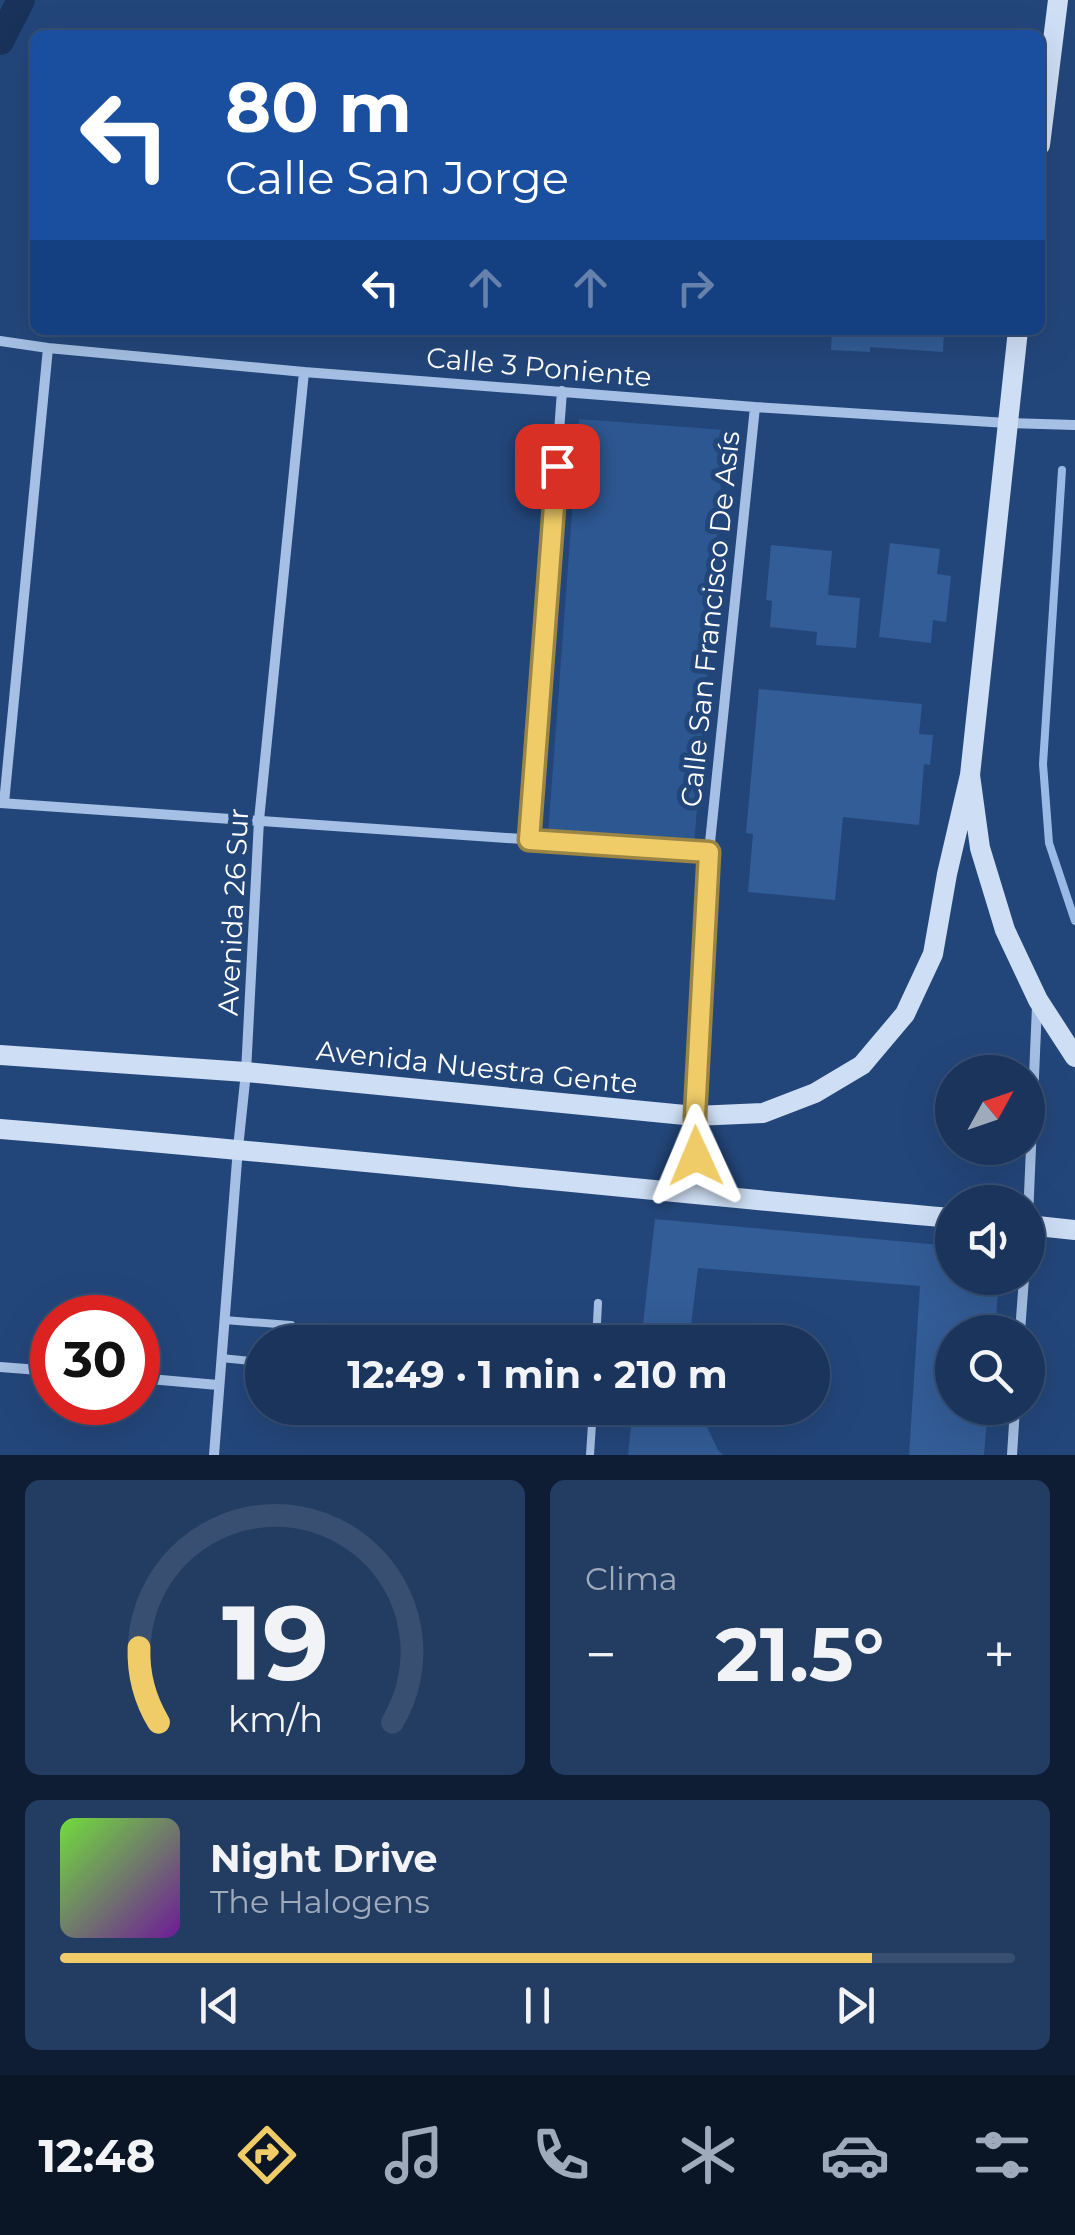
<!DOCTYPE html>
<html lang="es">
<head>
<meta charset="utf-8">
<style>
	:root { --surface:#1a345c; --page:#233c62; --text:#f1f3f6; --muted:#9faabb; --line:#384f72; --accent:#efcc68 }
	body { margin:0; font-family:Montserrat,sans-serif; background:var(--page); color:var(--text); height:100vh; display:flex; flex-direction:column; font-size:38px; white-space:nowrap }
	* { box-sizing:border-box; margin:0 }
	p { font-size:32px; color:var(--muted) }
	.icon { flex:none; width:55px; height:55px; fill:none; stroke:currentColor; stroke-width:2; stroke-linecap:round; stroke-linejoin:round }
	.map { position:relative; height:1455px; overflow:hidden }
	.panel { display:flex; flex-direction:column; gap:25px; padding:25px; background:#0e1d33; flex:1 }
	.panel>* { flex:none }
	.top-card { position:absolute; left:30px; top:30px; width:1015px; height:305px; border-radius:15px; box-shadow:0 10px 40px #0002,0 0 0 2px var(--line); background:#1a4fa0; color:#fff; overflow:hidden }
	.needle { width:65px; rotate:50deg }
	.tools { position:absolute; left:935px; top:1055px; display:grid; gap:20px }
	.tools a { display:grid; place-items:center; width:110px; height:110px; border-radius:50%; background:var(--surface); box-shadow:0 10px 40px #0002,0 0 0 2px var(--line); font-size:50px }
	.speed { position:absolute; left:30px; top:1295px; display:flex; gap:20px; font-size:50px; font-weight:700; text-align:center }
	.speed>* { display:grid; place-content:center; width:130px; height:130px; border-radius:50%; background:var(--surface); box-shadow:0 10px 40px #0002,0 0 0 2px var(--line); line-height:1 }
	.speed .limit { border:15px solid #d22; background:#fff; color:#111 }
	.pin { position:absolute; display:grid; place-items:center; width:85px; height:85px; color:#fff; margin:-42px; border-radius:20px; box-shadow:0 5px 15px #0006 }
	.me { position:absolute; width:110px; margin:-55px; rotate:359deg; stroke-linejoin:round; filter:drop-shadow(0 0 8px #0008) }
	.turn { display:flex; align-items:center; gap:35px; height:210px; padding:0 30px; font-size:45px }
	.turn .icon { width:130px; height:130px; stroke-width:2.5 }
	.turn b { display:block; font-size:70px; line-height:85px }
	.lanes { display:flex; align-items:center; height:95px; padding:0 30px; background:#0003; justify-content:center; gap:50px; direction:ltr }
	.lanes .off { opacity:.35 }
	.big { font-size:75px; font-weight:700; line-height:1.1 }
	.panel .card { flex:1; display:flex; flex-direction:column; justify-content:center; gap:15px; min-width:0; padding:0 35px; border-radius:15px; background:var(--page) }
	.panel .dial { align-items:center; gap:0 }
	.dial svg { height:260px; overflow:visible; fill:none; stroke:var(--line); stroke-width:7; stroke-linecap:round; text-anchor:middle }
	.dial text { fill:var(--text); stroke:none }
	.song { display:flex; align-items:center; gap:30px }
	.cover { width:120px; height:120px; border-radius:15px; background:linear-gradient(135deg,hsl(100 70% 55%),hsl(280 70% 35%)) }
	.played { height:10px; border-radius:5px; background:linear-gradient(90deg,var(--accent) 85%,var(--line) 85%) }
	.keys { display:flex; justify-content:space-around; direction:ltr }
	.heat { display:flex; justify-content:space-between; align-items:center; font-size:55px; direction:ltr }
	.panel .tiles { flex:1; display:grid; gap:25px; grid-template-columns:1fr 1fr }
	.card:last-child { grid-column:span 2 }
	.trip { position:absolute; left:245px; top:1325px; width:585px; height:100px; border-radius:50px; background:var(--surface); box-shadow:0 10px 40px #0002,0 0 0 2px var(--line); font-weight:700; line-height:100px; text-align:center }
	.dock { display:flex; height:160px; justify-content:space-around; align-items:center; background:#0a1525; color:var(--muted) }
	.dock .icon { width:70px; height:70px }
	.dock .active { color:var(--accent) }
	.dock b { font-size:45px; color:var(--text) }
	.map>svg:first-child { display:block }
</style>
</head>
<body>
<div class="map">
<svg width="1075" height="1455" viewBox="0 0 1075 1455">
	<rect width="100%" height="100%" fill="#23467a"/>
	<path fill="#2d5791" d="M579,419l146,11 -31,417 -146,-12z"/>
	<g fill="none" stroke-linecap="round" stroke-linejoin="round">
		<path stroke="#99bae5" stroke-width="8" d="M1062,470l-19,294 6,79 26,78"/>
		<path stroke="#18325a" stroke-width="28" d="M0,41l21,-41"/>
	</g>
	<path fill="#335d97" d="M832,330h112l-1,22 -73,-5v5l-39,-2z
		M890,543l50,6 -3,25 14,2 -5,46 -13,-2 -2,23 -52,-6z
		M771,545l61,6 -4,44 32,3 -4,50 -40,-3 1,-13 -47,-5 2,-26 -6,-1z
		M759,689l163,15 -3,30 14,1 -3,30 -6,-1 -5,61 -76,-8 -8,83 -87,-8 5,-58 -7,-1z
		M655,1219l297,27v32h47l-4,54h-43v76h36l-4,47h-75l11,-169 -222,-18 -9,74h-48z
		M633,1408h72l2,19 11,23 5,5h-95z"/>
	<g fill="none" stroke-linecap="round" stroke-linejoin="round">
		<path stroke="#a5c0e4" stroke-width="8" d="M224,1320l67,5
			M596,1342l2,-39
			M221,1358l41,4
			M590,1455l3,-47"/>
		<path stroke="#a5c0e4" stroke-width="10" d="M0,341l48,7 256,24 451,35 252,16 68,2
			M0,803l709,49
			M4,803l44,-455
			M529,839l33,-448
			M698,1195l-3,-79 14,-264 46,-445
			M1028,1218l9,-212
			M1020,1332l4,-54
			M0,1367l52,4
			M138,1378l80,7
			M214,1455l24,-307 8,-76 13,-252 45,-448
			M1012,1455l3,-47"/>
		<path stroke="#cedef4" stroke-width="20" d="M1040,145l18,-145
			M1018,330l-48,445 10,73 25,82 33,70 37,57
			M0,1055l246,17 449,44 68,-3 52,-20 47,-28 43,-51 28,-60 14,-80 23,-99
			M0,1129c318,26 635,61 952,89
			M1028,1225l47,5"/>
	</g>
	<g fill="none" stroke-linecap="round" stroke-linejoin="round">
		<defs>
			<path id="route" d="M557,466l-28,374 180,12 -14,264 1,40"/>
		</defs>
		<use href="#route" stroke="#9b8544" stroke-width="25"/>
		<use href="#route" stroke="#efcc68" stroke-width="18"/>
	</g>
	<g text-anchor="middle" stroke-width="10" stroke-linejoin="round" paint-order="stroke">
		<g font-size="28" fill="#fff" stroke="#23467a">
			<text transform="translate(539 367) rotate(5)" y="10">Calle 3 Poniente</text>
			<text transform="translate(710 619) rotate(-84)" y="10">Calle San Francisco De Asís</text>
			<text transform="translate(233 912) rotate(-87)" y="10">Avenida 26 Sur</text>
			<text transform="translate(477 1067) rotate(6)" y="10">Avenida Nuestra Gente</text>
		</g>
	</g>
</svg>
<div class="tools">
<a><svg class="needle" viewBox="-14 -14 28 28"><path d="M0-13l5 13h-10z" fill="#e53935"/><path d="M0 13l5-13h-10z" fill="#9faabb"/></svg></a>
<a><svg class="icon" aria-label="sound" viewBox="0 0 24 24"><path d="M4 9h4l5-4v14l-5-4H4zM17 9q2 3 0 6"/></svg></a>
<a><svg class="icon" aria-label="search" viewBox="0 0 24 24"><circle cx="10" cy="10" r="6"/><path d="M15 15l6 6"/></svg></a>
</div>
<div class="speed"><div class="limit">30</div></div>
<div class="pin" style="left:557px;top:466px;background:#d93025"><svg class="icon" aria-label="arrive" viewBox="0 0 24 24"><path d="M6 21V4h12l-3 4 3 4H6"/></svg></div>
<svg class="me" style="left:696px;top:1156px" viewBox="-20 -20 40 40"><path d="M0-17L14 15 0 8-14 15z" fill="#efcc68" stroke="#fff" stroke-width="4"/></svg>
<div class="trip">12:49 · 1 min · 210 m</div>
<div class="top-card">
<div class="turn"><svg class="icon" aria-label="left" viewBox="0 0 24 24"><path d="M17 20v-9H6M10 6l-5 5 5 5"/></svg><div><b>80 m</b>Calle San Jorge</div></div>
<div class="lanes"><svg class="icon" aria-label="left" viewBox="0 0 24 24"><path d="M17 20v-9H6M10 6l-5 5 5 5"/></svg><svg class="icon off" aria-label="ahead" viewBox="0 0 24 24"><path d="M12 20V5M6 11l6-6 6 6"/></svg><svg class="icon off" aria-label="ahead" viewBox="0 0 24 24"><path d="M12 20V5M6 11l6-6 6 6"/></svg><svg class="icon off" aria-label="right" viewBox="0 0 24 24"><path d="M7 20v-9h11M14 6l5 5-5 5"/></svg></div>
</div>
</div>
<section class="panel">
<div class="tiles">
<div class="card dial"><svg viewBox="0 0 100 80">
<path d="M14 69A42 42 0 1 1 86 69"/>
<path d="M14 69A42 42 0 0 1 8 46" stroke="#efcc68"/>
<text x="50" y="56" font-size="32" font-weight="700">19</text>
<text x="50" y="72" font-size="11">km/h</text>
</svg></div>
<div class="card"><p>Clima</p>
<div class="heat"><a>−</a><b class="big">21.5°</b><a>+</a></div>
</div>
<div class="card">
<div class="song"><i class="cover"></i><div><b>Night Drive</b><p>The Halogens</p></div></div>
<div class="played"></div>
<div class="keys"><svg class="icon" aria-label="previous" viewBox="0 0 24 24"><path d="M18 5L8 12l10 7zM5 5v14"/></svg><svg class="icon" aria-label="pause" viewBox="0 0 24 24"><path d="M8 5v14M16 5v14"/></svg><svg class="icon" aria-label="next" viewBox="0 0 24 24"><path d="M6 5l10 7-10 7zM19 5v14"/></svg></div>
</div>
</div>
</section>
<nav class="dock">
<b>12:48</b>
<svg class="icon active" aria-label="directions" viewBox="0 0 24 24"><path d="M12 3l9 9-9 9-9-9zM9 14v-3h6M13 9l2 2-2 2"/></svg>
<svg class="icon" aria-label="music" viewBox="0 0 24 24"><path d="M9 18V5l10-2v13"/><circle cx="6" cy="18" r="3"/><circle cx="16" cy="16" r="3"/></svg>
<svg class="icon" aria-label="phone" viewBox="0 0 24 24"><path d="M5 4h4l2 5-3 2q2 4 5 5l2-3 5 2v4C11 20 4 13 5 4z"/></svg>
<svg class="icon" aria-label="climate" viewBox="0 0 24 24"><path d="M12 3v18M4 7l16 10M4 17L20 7"/></svg>
<svg class="icon" aria-label="car" viewBox="0 0 24 24"><path d="M5 17H2v-5l4-1 3-4h7l3 4 3 1v5h-3M9 17h6M6 11h13"/><circle cx="7" cy="17" r="2"/><circle cx="17" cy="17" r="2"/></svg>
<svg class="icon" aria-label="filters" viewBox="0 0 24 24"><path d="M4 7h16M4 17h16"/><circle cx="9" cy="7" r="2"/><circle cx="15" cy="17" r="2"/></svg>
</nav>
</body>
</html>
